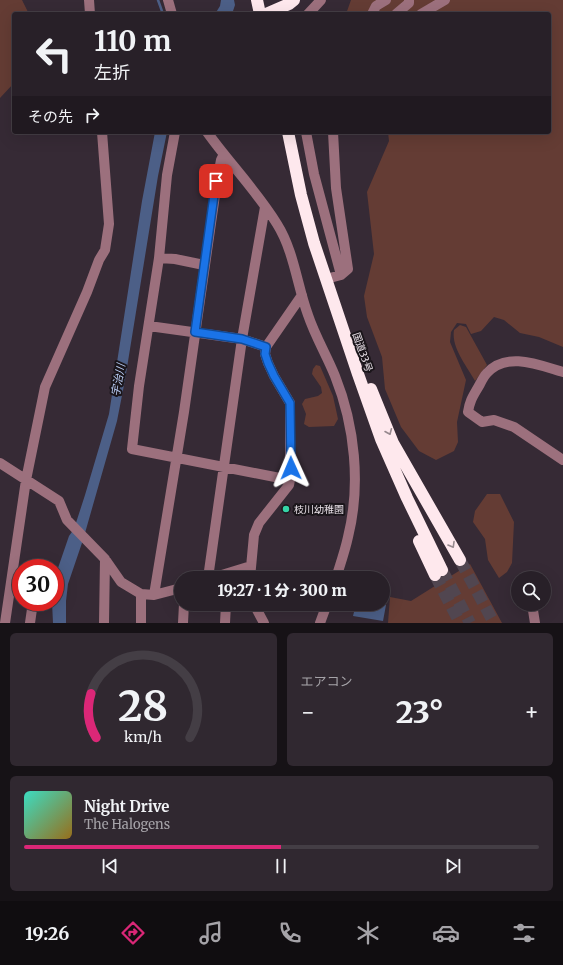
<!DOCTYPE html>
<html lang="ja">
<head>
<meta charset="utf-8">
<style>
	:root { --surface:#282028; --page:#302830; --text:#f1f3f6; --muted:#a5a3a8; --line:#443e45; --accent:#db2777 }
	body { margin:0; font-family:Merriweather,"Noto Sans JP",serif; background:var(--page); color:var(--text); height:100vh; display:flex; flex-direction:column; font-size:15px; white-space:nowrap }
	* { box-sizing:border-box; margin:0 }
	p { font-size:13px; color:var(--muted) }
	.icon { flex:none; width:22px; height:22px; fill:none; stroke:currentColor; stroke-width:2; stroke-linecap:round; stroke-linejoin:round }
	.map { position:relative; height:623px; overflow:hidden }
	.side { display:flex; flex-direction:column; gap:10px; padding:10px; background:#161216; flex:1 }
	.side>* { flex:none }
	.hud { position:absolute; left:12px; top:12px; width:539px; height:122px; border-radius:4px; box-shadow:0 4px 16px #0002,0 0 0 1px var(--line); background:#282028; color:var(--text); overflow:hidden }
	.controls { position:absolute; left:511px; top:571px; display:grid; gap:8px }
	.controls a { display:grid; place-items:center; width:40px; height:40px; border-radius:50%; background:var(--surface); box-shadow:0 4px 16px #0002,0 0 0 1px var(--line); font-size:20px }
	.speed { position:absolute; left:12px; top:559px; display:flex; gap:8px; font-size:20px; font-weight:700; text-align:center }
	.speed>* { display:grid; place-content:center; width:52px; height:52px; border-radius:50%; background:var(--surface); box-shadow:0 4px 16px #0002,0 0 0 1px var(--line); line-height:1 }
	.speed .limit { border:6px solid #d22; background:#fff; color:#111 }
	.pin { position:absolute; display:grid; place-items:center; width:34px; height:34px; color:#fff; margin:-17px; border-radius:8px; box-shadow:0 2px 6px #0006 }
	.me { position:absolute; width:44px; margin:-22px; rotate:359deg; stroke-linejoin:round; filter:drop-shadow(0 0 3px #0008) }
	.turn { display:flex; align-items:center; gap:14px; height:84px; padding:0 16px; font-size:18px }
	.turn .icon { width:52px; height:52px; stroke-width:2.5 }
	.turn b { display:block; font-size:28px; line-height:34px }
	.then { display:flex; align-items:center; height:38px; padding:0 16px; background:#0003; gap:8px; font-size:15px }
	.big { font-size:30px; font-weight:800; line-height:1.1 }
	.side .card { flex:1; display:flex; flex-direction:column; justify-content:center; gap:6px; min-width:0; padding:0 14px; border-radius:6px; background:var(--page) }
	.side .dial { align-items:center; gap:0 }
	.dial svg { height:104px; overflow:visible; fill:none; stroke:var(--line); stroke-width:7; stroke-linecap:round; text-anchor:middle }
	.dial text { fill:var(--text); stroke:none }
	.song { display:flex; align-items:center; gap:12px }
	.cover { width:48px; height:48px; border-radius:6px; background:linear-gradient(135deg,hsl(170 70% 55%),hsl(40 70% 35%)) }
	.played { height:4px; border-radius:2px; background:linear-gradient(90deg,var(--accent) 50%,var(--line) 50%) }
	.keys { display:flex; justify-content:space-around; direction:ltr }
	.heat { display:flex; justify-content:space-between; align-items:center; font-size:22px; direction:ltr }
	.side .tiles { flex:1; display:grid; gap:10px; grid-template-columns:1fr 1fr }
	.card:last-child { grid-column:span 2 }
	.trip { position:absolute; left:174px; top:571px; width:216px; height:40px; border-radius:20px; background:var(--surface); box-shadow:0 4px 16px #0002,0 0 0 1px var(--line); font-weight:800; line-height:40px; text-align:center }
	.menu { display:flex; height:64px; justify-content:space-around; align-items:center; background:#100d10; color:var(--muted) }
	.menu .icon { width:28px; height:28px }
	.menu .active { color:var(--accent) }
	.menu b { font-size:18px; color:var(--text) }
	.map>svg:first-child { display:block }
</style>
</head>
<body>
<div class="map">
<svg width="563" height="623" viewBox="0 0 563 623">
	<rect width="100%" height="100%" fill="#362a35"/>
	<path fill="#643c34" d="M0,0h22l7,14h-15v69l-14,15z
		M351,0h212v347l-24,-10 -19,-4 -16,-13 -10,-3 -13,14 -10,3 -5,-10 -9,-1 -6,9 -1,10 16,38 -9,42 1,20 -4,9 -18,9 -17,-9 -18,-24 -16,-38 -3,-32 -15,-40 -3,-21 10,-42 -7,-62 22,-51 -1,-9h161v-118h-203z
		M460,325l6,2 21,38 -12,16c-8,-15 -24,-33 -21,-51z
		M316,365l4,1 13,30 5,23 -4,7 -25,1 -5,-3 2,-10 -4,-10 3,-5 13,-3 4,-3 -1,-6 -9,-13 1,-5z
		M487,494h13l14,28 -2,41 -5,9 -8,6 -11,-18 -3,-21 -12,-17 2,-11z
		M470,564l32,59h-114l2,-26 21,4z"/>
	<path fill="#4c5f87" d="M221,0h13l1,5 -3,9h-17l5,-8z
		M155,132h12l-9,44 -33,204 -8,41 -34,119 -15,44 -2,17v22h-13l-1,-21h3v-22l3,-12 11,-32 5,-7 11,-34 24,-81 33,-213z
		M356,604l30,1 -3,16 -30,-5z"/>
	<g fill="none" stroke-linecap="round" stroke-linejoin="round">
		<path stroke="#4c5f87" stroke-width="2.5" d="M158,0l5,14"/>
		<path stroke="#514650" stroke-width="12" stroke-dasharray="12 6" stroke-linecap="butt" d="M460,560l34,63
			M442,570l28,53
			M435,575l25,48"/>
		<path stroke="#9c707d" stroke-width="10" d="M89,0l1,14
			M168,0l4,14
			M308,14l13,-14
			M372,14l4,-8 10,-6
			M396,14l13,-11v-3
			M421,14l24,-14
			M207,132c22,31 50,59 70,92 17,27 20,61 31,91 7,21 19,41 27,61 20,50 26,109 13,161 -3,14 -8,28 -12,41
			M306,132l8,42 27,101
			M159,258l8,-83 8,-43
			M204,265l-29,-6 -16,-1 -20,128 -7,63 158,31
			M326,279l15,-4 7,-6 -12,-81 -3,-56
			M149,326l93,13 24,8
			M563,372c-24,-7 -56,-21 -76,1 -3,3 -5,7 -7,11 -6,11 -10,15 -12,28l14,10 12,-2 20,7 49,33
			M0,463l59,38 8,19 38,39 16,23 20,12 13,1 27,-7
			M208,578l34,-239 23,-132
			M212,578l39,-12
			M250,578l4,-43 5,-12 30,-38 1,-5v-77l-16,-27 -6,-13 -3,-9 1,-7 36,-52
			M154,595l30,-183 33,-231 4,-21 3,-6
			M255,604l1,4 8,15
			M532,604l3,19
			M5,623l21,-143 19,-93 42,-95 12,-32 6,-10 4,-26 -7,-92
			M30,623l3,-21
			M104,623l1,-64
			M141,623v-29
			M183,623l1,-19
			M225,623l1,-19
			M320,623l7,-19"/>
		<path stroke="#fee8ed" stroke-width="12" d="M257,0l3,14
			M266,14l23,-10 5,-4
			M288,132l13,63 13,48 44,131 23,65 26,59 35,72
			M371,389l22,54 67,117
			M419,541l16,34"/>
	</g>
	<defs><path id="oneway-chevron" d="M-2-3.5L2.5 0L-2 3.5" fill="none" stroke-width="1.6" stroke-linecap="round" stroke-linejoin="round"/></defs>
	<g stroke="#97898e">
		<use href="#oneway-chevron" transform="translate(389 432) rotate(67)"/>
		<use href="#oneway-chevron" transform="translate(452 545) rotate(60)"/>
	</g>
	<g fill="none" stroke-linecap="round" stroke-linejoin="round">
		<defs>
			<path id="route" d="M216,181l-21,151 47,7 24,8 -1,7 3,9 6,13 16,27 1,65"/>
		</defs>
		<use href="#route" stroke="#114b97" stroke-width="10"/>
		<use href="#route" stroke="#1a73e8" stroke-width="7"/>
	</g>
	<circle fill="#35d4a7" stroke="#1a151a" stroke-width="1.5" cx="286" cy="509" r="4"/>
	<g text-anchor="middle" stroke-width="4" stroke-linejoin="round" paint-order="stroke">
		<g font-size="10" fill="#ebe3ea" stroke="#1a151a">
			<text transform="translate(363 352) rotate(71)" y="4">国道33号</text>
		</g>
		<g font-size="10" fill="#ebe3ea" stroke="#1a151a" text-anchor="start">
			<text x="294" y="513">枝川幼稚園</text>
		</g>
		<g font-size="11" font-style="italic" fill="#bbcef6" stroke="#1a151a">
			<text transform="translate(118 380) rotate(-80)" y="4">宇治川</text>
		</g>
	</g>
</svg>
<div class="controls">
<a><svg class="icon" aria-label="search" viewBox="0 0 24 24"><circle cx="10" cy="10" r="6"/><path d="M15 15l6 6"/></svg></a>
</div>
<div class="speed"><div class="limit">30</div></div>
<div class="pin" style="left:216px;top:181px;background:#d93025"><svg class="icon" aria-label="arrive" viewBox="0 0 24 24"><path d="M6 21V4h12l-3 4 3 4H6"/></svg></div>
<svg class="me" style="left:291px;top:468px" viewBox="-20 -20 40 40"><path d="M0-17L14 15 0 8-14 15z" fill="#1a73e8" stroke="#fff" stroke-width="4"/></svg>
<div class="trip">19:27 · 1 分 · 300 m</div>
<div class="hud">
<div class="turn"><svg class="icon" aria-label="left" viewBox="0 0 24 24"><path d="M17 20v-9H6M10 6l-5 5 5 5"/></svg><div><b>110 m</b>左折</div></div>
<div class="then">その先<svg class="icon" aria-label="right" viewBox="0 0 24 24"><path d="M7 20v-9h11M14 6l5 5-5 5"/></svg></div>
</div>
</div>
<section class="side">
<div class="tiles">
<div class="card dial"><svg viewBox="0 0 100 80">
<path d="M14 69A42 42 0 1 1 86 69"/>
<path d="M14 69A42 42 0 0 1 10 35" stroke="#db2777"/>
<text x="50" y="56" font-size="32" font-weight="700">28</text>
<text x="50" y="72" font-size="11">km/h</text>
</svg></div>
<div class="card"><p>エアコン</p>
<div class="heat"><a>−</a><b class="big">23°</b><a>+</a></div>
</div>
<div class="card">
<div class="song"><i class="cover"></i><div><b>Night Drive</b><p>The Halogens</p></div></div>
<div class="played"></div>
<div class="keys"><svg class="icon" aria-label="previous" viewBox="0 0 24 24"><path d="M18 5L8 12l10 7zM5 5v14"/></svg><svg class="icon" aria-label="pause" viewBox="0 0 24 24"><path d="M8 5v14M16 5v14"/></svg><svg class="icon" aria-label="next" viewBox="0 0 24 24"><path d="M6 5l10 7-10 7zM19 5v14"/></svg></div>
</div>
</div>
</section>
<nav class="menu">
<b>19:26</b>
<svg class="icon active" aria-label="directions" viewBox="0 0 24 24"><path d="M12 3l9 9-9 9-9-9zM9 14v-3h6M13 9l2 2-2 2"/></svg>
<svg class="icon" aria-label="music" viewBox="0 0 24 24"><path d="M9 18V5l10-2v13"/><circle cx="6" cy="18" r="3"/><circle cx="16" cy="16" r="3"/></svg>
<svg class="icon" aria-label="phone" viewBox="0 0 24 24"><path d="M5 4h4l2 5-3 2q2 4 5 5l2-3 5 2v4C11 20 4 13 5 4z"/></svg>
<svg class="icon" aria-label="climate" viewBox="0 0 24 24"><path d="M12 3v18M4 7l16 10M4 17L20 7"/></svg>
<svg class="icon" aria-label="car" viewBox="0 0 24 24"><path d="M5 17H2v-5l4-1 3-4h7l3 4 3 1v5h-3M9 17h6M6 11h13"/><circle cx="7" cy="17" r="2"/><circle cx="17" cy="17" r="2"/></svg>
<svg class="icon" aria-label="filters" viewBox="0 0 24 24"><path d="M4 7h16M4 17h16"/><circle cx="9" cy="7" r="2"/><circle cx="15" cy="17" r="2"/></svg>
</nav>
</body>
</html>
